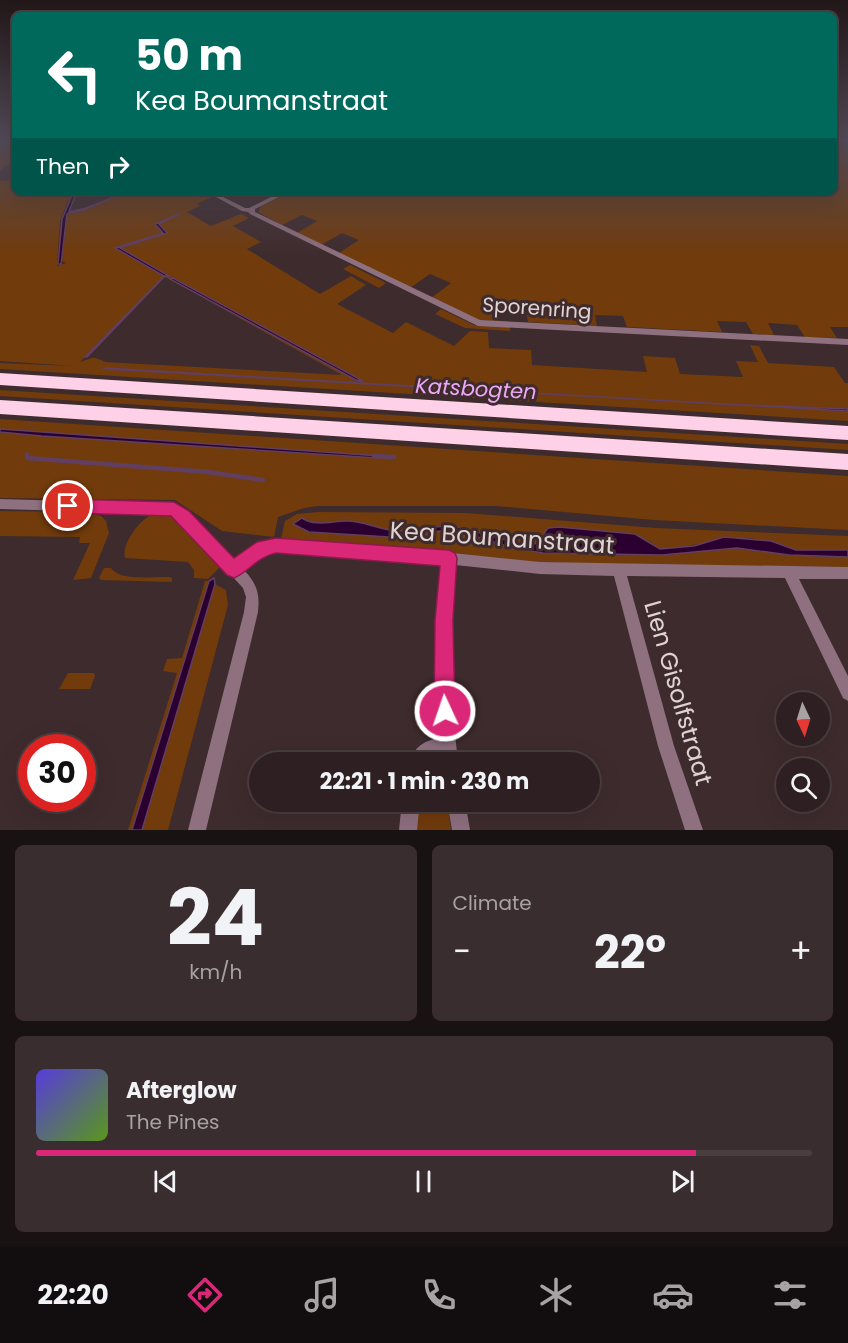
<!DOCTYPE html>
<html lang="en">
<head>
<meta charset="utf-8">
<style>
	:root { --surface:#2e2022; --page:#3a2d2f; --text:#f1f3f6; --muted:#a7a3a5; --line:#493e40; --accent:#db2777 }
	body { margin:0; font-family:Poppins,sans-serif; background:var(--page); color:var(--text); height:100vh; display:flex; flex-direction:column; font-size:22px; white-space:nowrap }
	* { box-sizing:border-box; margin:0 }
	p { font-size:20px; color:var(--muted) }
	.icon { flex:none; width:33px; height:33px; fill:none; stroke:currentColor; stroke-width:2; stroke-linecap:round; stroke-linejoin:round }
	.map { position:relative; height:830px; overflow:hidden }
	.side { display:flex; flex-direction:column; gap:15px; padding:15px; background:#191213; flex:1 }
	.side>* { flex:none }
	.banner { position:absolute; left:12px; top:12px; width:825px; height:183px; border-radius:9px; box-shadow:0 6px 24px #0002,0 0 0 2px var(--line); background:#00695c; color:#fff; overflow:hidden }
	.needle { width:39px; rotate:176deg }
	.tools { position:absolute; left:776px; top:692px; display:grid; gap:12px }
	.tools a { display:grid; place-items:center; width:54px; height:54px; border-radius:50%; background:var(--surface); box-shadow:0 6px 24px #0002,0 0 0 2px var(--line); font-size:30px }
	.speed { position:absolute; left:18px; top:734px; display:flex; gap:12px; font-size:30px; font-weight:700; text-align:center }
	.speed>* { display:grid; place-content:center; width:78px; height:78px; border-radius:50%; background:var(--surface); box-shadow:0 6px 24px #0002,0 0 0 2px var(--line); line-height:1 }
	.speed .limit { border:9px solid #d22; background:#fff; color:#111 }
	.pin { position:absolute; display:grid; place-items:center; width:51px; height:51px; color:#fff; margin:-26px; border:3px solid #fff; border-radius:50%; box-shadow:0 2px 6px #0007 }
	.me { position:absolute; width:66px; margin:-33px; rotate:357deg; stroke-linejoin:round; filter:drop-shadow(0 0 4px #0008) }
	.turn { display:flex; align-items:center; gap:21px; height:126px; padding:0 24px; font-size:27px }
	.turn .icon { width:78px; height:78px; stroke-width:2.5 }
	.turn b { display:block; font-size:42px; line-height:51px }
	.then { display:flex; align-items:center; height:57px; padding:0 24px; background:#0003; gap:12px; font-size:22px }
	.big { font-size:45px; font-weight:700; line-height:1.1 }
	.side .widget { flex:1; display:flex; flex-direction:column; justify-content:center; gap:9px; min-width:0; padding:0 21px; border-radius:9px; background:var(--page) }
	.side .dial { align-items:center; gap:0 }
	.dial b { font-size:78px; line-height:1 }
	.song { display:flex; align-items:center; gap:18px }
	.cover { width:72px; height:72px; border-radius:9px; background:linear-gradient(135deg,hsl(250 70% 55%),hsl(90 70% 35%)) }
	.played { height:6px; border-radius:3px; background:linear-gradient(90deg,var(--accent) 85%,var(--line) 85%) }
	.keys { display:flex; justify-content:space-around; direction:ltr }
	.heat { display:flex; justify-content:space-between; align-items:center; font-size:33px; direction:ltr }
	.side .tiles { flex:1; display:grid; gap:15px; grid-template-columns:1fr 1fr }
	.widget:last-child { grid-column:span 2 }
	.trip { position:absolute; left:249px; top:752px; width:351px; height:60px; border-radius:30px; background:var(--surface); box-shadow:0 6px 24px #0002,0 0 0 2px var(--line); font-weight:700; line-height:60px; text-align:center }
	.tab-bar { display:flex; height:96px; justify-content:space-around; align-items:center; background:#120d0e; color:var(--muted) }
	.tab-bar .icon { width:42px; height:42px }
	.tab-bar .active { color:var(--accent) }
	.tab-bar b { font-size:27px; color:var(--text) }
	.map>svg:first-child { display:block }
</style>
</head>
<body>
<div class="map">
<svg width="848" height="830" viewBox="0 0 848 830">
	<rect width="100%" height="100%" fill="#3e2b2d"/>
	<path fill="#713b0c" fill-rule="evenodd" d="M0,140h15v19l-15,11z
		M834,147l14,2v178h-18l7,11 -32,-1 -8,-12 -29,-2 6,12 -21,-1 -7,-12 -29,-1 5,11 -95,-5 -4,-11 -28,-1 2,11 -69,-4 -2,-11 -27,-1v11l-20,-1 -48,-22 20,-15 -21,-9 -20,14 -71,-35 20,-13 -17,-7 -21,12 -24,-12 20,-12 -15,-6 -20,10 -24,-13 3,-6 29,-14h544z
		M15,180v12h57l-12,28 -3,46 9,-3 -4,-2 5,-46 16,-4 46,-19h42l8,3 -4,-3c12,1 24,3 37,3l2,1 -17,8 3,2 -13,6 24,14 30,-12 8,4 -16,8 28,16 -14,7 73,45 31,-18 15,9 -29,19 56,29 13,-11 48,24 16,-15 18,1 1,16 42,2 1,15 115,7 -4,-16 32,2 5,16 63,3 -7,-16 22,1 -8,-17 9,1 9,17 66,4 11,16h3v26l-127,-5 -615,-36 -1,1 743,42v10l-848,-52v-6l74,3 -74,-5v-180zM180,213l-21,11 8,8 -47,17 48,26 -3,2 4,2 173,96 -237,-13c-14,-7 -13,-3 -25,0l84,-86 -49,-28 48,-15 -8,-9zM173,278l189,102h-6l-186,-100z
		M350,265l36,18 -7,5 -36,-19z
		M441,309l33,16 36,2v4l-45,-3 -30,-14z
		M0,390l848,54v6l-848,-54z
		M0,419l848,57v54l-194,-10 -158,-14h-178l-14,2 -26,9 -4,20 -52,-6 -47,-31 -175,-2v-66l379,24 -379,-27z
		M0,511l84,1 17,4 5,5 3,12 -18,45 -18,2 17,-37h-11l1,-6 -80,-1z
		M319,512l147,1 190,15 192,8v14c-16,1 -35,3 -51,0 -17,-4 -32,-11 -50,-12 -30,-1 -57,10 -87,11l-11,-8 -90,-14 -25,17 -10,1 -87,-19 -35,5 -20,-1 -33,-9 -33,2 -14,-5 -9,6 16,8 80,5 51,-6 25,2 48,15 30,5 119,2 75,-7 52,7 59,2v10l-232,-2 -110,-4 -58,-9 -167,-13 4,-18 12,-7z
		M153,514l20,2 47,51 -12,12 -14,-1v-8l-6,-8 -63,-4c-4,-14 15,-39 28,-44z
		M104,568h7c10,14 42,8 58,9l3,1v4l-71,-2 -2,-2z
		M205,581h4l-77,249h-4l49,-157 -14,-2 4,-12 15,-1z
		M215,584l11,6 2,15 -60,225h-26z
		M68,673h26l1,3 -5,13h-31z
		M418,801h29l4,29h-35z"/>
	<path fill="#2b0030" stroke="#613f61" stroke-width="1.5" d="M127,192l-43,18 -17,4 -6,50h-3l4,-45 11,-26h3l-7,19 17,-4z
		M181,213l-22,11 8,9 -47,15 49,28h-4l-78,81h-2l79,-81 -49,-28 48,-15 -8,-9z
		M173,278l190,103 -7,-1 -186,-101z
		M106,368l615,36 127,5v2l-744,-42z
		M0,429l379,27 -1,2 -336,-22 -42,-4z
		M302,518c14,9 29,3 45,3 17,0 33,9 50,10 18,1 36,-6 55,-5 19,2 73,24 85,17 4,-3 7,-10 11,-15l11,-1 76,7 25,15 34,-3 30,-9 47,4 25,9h52v7l-59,-2 -52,-7 -75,7 -119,-2 -30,-5 -48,-15 -25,-2 -51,6 -80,-5 -16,-8z
		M214,578l1,6 -73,246h-10l77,-249z"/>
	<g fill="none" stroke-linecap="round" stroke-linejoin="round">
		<path stroke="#613f61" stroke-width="4" d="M27,454v2
			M374,456h7"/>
		<path stroke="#613f61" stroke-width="4.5" d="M27,455v3l181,14 55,8
			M374,456l20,1"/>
		<path fill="#8e707f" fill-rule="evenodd" d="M281,192h8l-34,17v3l225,108 368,19v6l-370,-19 -228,-112 -2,-2 -6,-1 -30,-16 5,-1 28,14h4z
			M0,499l174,5 14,8 47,49 18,-14 23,-8 129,9 135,14 308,5v12h-49l49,97v25l-5,-3 -58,-120 -158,-2 47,170 29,84h-18l-27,-84 -44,-170 -74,-2 -85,-9c-5,66 -5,131 3,197h-16l-1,-8 -9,2 -6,6h-17c6,-15 14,-21 30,-24l-3,-78 6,-96 -166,-13 -13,5 -19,14c13,14 16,23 14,42l-52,218h-18l56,-218 2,-15 -3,-9 -63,-68 -8,-6 -172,-5z
			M402,801h18l-3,29h-18z
			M447,801h18l5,29h-18z"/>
		<path fill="#ffd1e8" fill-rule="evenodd" d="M0,373l848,53v14l-848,-55z
			M0,400l848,54v16l-848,-56z"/>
	</g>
	<linearGradient id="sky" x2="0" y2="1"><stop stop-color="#221819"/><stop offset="0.55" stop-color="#524a57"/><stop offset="1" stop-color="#524a57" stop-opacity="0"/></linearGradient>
	<rect width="848" height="256" fill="url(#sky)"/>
	<path fill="#db2777" stroke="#8e194d" stroke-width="1.5" d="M68,499l106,3 15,9 45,47 23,-16 19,-4 173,12 6,3 2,5 -4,62 2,91 -3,7 -7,3 -8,-3 -3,-7 1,-91 5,-54 -164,-13c-19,4 -26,18 -42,25l-7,-3 -56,-59 -103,-3 -5,-2 -2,-5 2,-5z"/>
	<g text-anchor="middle" stroke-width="6" stroke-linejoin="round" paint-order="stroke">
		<g font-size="20" fill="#e0d3d4" stroke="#3e2b2d">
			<text transform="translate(537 308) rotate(4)" y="7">Sporenring</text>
		</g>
		<g font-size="21" font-style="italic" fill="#eea8f4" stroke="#3e2b2d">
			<text transform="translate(476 389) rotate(3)" y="7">Katsbogten</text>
		</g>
		<g font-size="24" fill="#e0d3d4" stroke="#3e2b2d">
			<text transform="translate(502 538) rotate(4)" y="8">Kea Boumanstraat</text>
			<text transform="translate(678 693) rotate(74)" y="8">Lien Gisolfstraat</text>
		</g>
	</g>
</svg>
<div class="tools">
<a><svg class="needle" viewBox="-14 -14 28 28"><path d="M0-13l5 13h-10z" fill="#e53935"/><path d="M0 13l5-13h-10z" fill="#a7a3a5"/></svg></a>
<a><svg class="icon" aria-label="search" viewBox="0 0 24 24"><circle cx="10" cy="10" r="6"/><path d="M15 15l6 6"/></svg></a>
</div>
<div class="speed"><div class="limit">30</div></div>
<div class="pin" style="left:68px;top:506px;background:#d93025"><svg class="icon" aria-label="arrive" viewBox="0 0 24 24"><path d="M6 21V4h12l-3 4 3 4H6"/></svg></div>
<svg class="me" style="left:445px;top:711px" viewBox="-20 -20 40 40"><circle r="17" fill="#db2777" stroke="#fff" stroke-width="3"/><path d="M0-11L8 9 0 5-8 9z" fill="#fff"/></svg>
<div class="trip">22:21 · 1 min · 230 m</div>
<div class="banner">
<div class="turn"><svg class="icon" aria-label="left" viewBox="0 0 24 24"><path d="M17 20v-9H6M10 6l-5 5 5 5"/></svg><div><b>50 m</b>Kea Boumanstraat</div></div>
<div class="then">Then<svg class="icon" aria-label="right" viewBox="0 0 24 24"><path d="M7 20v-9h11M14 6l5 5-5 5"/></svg></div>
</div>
</div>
<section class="side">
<div class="tiles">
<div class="widget dial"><b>24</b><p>km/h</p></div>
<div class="widget"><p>Climate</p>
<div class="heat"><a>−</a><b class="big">22°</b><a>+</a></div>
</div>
<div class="widget">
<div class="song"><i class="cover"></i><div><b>Afterglow</b><p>The Pines</p></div></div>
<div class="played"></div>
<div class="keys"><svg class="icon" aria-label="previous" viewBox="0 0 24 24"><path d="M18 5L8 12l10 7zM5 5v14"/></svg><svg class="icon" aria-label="pause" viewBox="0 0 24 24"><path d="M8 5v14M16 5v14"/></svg><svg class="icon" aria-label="next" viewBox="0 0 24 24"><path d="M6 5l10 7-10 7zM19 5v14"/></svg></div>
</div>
</div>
</section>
<nav class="tab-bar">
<b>22:20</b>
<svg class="icon active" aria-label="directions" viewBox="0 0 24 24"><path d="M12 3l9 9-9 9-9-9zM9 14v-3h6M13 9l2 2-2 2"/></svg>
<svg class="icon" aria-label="music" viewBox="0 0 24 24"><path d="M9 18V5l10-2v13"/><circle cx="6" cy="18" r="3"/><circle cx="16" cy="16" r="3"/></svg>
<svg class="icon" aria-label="phone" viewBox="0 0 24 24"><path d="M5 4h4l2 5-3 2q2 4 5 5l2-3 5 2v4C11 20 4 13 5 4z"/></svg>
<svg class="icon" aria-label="climate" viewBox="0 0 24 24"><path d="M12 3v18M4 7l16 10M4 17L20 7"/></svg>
<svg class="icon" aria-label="car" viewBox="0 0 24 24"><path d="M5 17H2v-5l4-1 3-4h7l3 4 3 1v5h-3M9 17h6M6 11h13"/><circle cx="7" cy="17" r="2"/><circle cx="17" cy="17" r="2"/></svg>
<svg class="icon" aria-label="filters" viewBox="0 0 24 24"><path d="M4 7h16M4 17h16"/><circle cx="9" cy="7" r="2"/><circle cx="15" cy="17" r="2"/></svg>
</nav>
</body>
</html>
